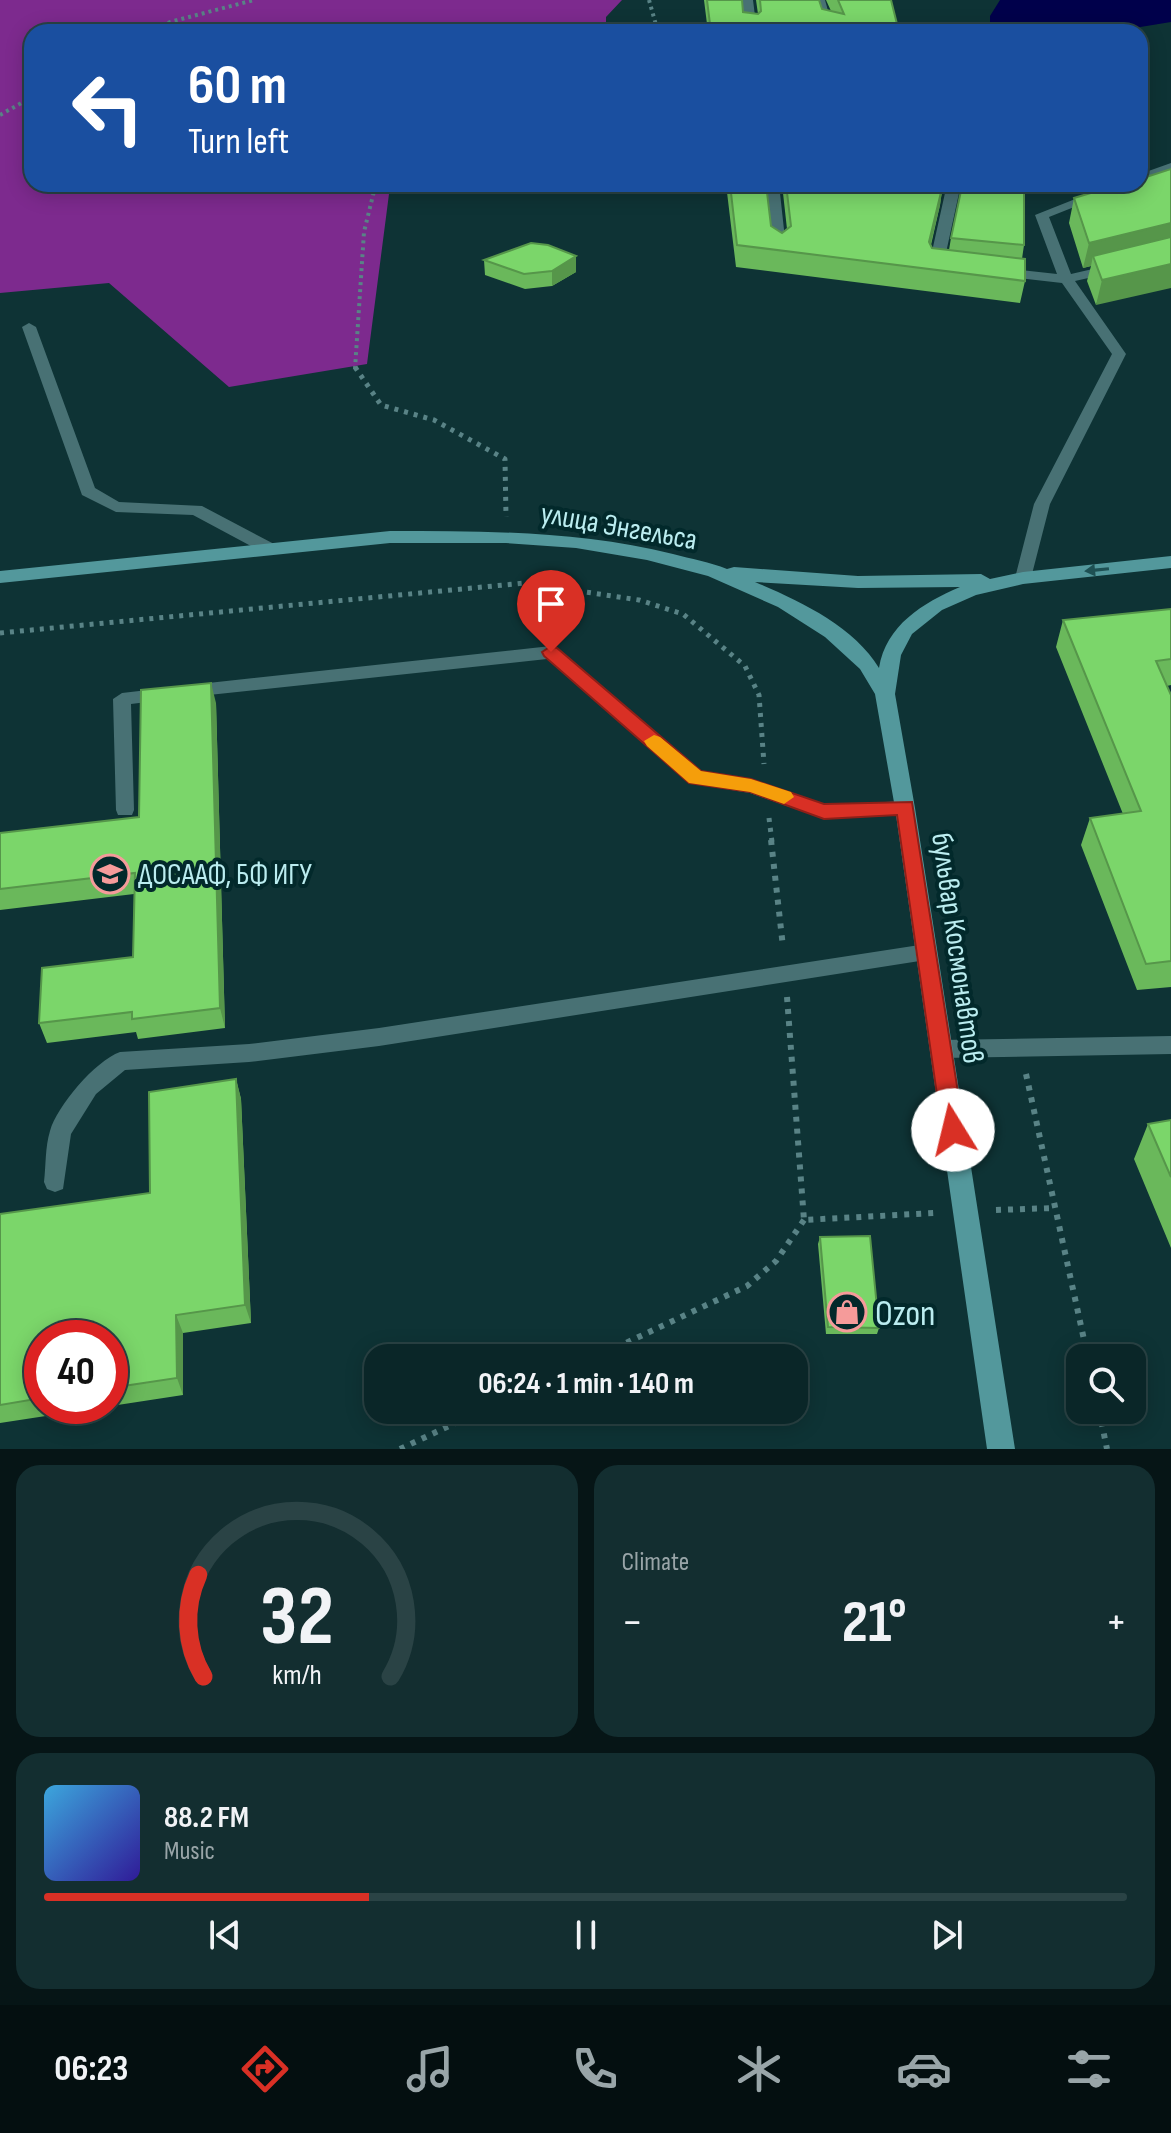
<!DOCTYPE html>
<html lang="en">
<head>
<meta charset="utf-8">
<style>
	:root { --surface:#0a2628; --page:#132e30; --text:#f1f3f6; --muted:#99a5a8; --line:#2a4345; --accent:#d93025 }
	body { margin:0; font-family:"Sofia Sans Condensed",sans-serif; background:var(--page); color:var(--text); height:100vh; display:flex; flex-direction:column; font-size:30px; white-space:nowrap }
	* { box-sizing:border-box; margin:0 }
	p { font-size:26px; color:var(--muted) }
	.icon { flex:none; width:44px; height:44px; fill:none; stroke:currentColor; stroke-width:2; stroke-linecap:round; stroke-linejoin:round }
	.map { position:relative; height:1449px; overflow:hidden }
	.sheet { display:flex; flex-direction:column; gap:16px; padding:16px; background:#061516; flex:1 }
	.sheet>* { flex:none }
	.banner { position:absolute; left:24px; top:24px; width:1124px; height:168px; border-radius:24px; box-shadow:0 4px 20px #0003,0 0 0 2px var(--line); background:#1a4fa0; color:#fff; overflow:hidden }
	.buttons { position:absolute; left:1066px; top:1344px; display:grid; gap:16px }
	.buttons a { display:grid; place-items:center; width:80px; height:80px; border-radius:16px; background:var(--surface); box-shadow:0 4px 20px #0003,0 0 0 2px var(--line); font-size:40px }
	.speed { position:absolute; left:24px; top:1320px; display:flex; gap:16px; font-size:40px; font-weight:700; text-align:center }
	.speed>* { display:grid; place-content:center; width:104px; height:104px; border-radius:50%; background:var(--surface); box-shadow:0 4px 20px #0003,0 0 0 2px var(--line); line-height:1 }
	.speed .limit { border:12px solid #d22; background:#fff; color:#111 }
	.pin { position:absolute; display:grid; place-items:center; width:68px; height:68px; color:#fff; margin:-82px -34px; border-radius:50% 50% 50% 0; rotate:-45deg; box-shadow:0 0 8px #0007 }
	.pin .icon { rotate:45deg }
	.me { position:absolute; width:88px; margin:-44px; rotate:351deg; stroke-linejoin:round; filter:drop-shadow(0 0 6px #0008) }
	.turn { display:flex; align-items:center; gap:28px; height:168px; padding:0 32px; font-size:36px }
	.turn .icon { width:104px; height:104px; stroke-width:2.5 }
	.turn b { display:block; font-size:56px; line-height:68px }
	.big { font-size:60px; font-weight:700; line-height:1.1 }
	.sheet .tile { flex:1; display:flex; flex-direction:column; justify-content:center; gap:12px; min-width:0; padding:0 28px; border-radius:24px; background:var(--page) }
	.sheet .dial { align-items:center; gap:0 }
	.dial svg { height:208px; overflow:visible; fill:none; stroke:var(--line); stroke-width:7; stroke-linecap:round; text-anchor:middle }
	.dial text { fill:var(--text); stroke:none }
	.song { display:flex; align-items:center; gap:24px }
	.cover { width:96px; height:96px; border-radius:12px; background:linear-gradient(135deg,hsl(200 70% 55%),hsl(250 70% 35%)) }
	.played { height:8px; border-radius:4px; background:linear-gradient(90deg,var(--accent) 30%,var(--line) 30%) }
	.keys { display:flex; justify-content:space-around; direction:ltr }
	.heat { display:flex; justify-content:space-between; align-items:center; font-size:44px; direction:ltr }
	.sheet .tiles { flex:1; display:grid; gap:16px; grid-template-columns:1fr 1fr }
	.tile:last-child { grid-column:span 2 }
	.trip { position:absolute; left:364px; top:1344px; width:444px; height:80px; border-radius:24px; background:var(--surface); box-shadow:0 4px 20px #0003,0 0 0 2px var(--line); font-weight:700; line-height:80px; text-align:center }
	.dock { display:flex; height:128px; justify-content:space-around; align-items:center; background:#040f10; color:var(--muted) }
	.dock .icon { width:56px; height:56px }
	.dock .selected { color:var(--accent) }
	.dock b { font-size:36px; color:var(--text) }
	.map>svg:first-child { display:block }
</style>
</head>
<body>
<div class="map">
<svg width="1171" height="1449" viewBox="0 0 1171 1449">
	<rect width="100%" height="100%" fill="#0e3335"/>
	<path fill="#7d2a8e" d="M0,0h622l-16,17v15h-86l-9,-8 -33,8h-446v152h460l-4,5 -99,5 -22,170 -138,23 -120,-104 -109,10z"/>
	<path fill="#00004b" d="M1000,0h171v22l-43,7 -95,-1 -13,4h-30v-16z"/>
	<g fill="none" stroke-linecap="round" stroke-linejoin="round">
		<path stroke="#598386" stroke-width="4" stroke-dasharray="3 4" stroke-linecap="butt" d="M649,0l9,32
			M149,32l21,-10 84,-22
			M0,115l32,-18
			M355,369l9,-137 11,-45 65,-3"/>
		<path stroke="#598386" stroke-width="5" stroke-dasharray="4 6" stroke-linecap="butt" d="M355,367l26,38 53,15 71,39 1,58
			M0,633l525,-50 114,17 44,14 62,52 14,29 5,69
			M769,818l3,24"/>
		<path stroke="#598386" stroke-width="6" stroke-dasharray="5 7" stroke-linecap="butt" d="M771,840l12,107
			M787,997l17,223 130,-7
			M1026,1074l62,284
			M996,1210l59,-2
			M594,1358l153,-72 29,-25 28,-41
			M1099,1410l8,39
			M400,1449l83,-39"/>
		<path fill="#487174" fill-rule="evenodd" d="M741,0h12l4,32h-12z
			M813,0h12l7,25 8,7 -17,-3z
			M1171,163v8l-31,11v-8z
			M765,184h14l7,64 -7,4 -7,-4z
			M947,184h14l-17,78 7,4 -7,4 -15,-5z
			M1113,184h19l-83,33 22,57 39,-9 7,4 -2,3 -40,9 51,73 -76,150 -19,74 -8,6 -8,-6 19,-74 78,-150 -50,-71 -61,-7 -7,-4 7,-4 56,6 -22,-59z
			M29,323l7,4 59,161 24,14 83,4 74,39 2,4 -2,4h-12l-71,-38 -77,-3 -34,-17 -60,-168z
			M551,646l6,2 144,124 50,7 74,26 80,-4 7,2 2,5 -2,5 -7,2 -81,4 -74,-26 -61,-10 -142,-124 -357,38 -9,-6 9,-6z
			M165,688l6,1 3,5 -3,5 -40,5 3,106 -2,5h-14l-2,-5 -3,-111 9,-6z
			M926,944l7,2 3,6 -3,6 -7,2 -547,86 -130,16 -124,8 -29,24 -25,40 -8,55 -8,3 -8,-3 -3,-7c2,-16 1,-35 6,-51 7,-25 45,-70 70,-79l129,-8 130,-16z
			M1171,1036v18l-230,4 -7,-3 -3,-6 3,-6 7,-3z"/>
		<path fill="#53989c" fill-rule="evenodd" d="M390,531c96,0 190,0 283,23 18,5 37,8 54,15l7,-2 124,9 123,-2 9,5 33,-7 148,-16v12l-148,16 -47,11 -34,15 -30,24 -11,21 -6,39 20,114 100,641h-28l-92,-641 -20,-114 -15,-25 -35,-32 -47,-30 -70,-31 -61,-16 -71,-12 -70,-5h-116l-390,40v-12zM755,582l103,6 102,-1c-37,16 -74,38 -81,81 -25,-42 -81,-68 -124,-86z"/>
	</g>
	<path fill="#6ab85b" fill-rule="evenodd" d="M704,0h38l1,12 15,2 -2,-14h63l3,9 9,2 -5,-11h65l8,32h-191z
		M726,184h40l5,42 11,7 5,-4 -5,-45h161l-3,21 -9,40 1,3 17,2 2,-12 73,7 -2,14 3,22 -5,22 -284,-36z
		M1140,184l-44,121 -9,-24 4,-15 -8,2 -14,-45 5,-25z
		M576,256v16l-24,14 -27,3 -40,-14 -1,-15z
		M1171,609v76l-4,1 4,9v292l-34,3 -56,-145 9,-27 33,-4 -67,-167 7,-27z
		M216,703l9,325 -87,11 -2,-7 -89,11 -8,-20 94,-66 1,-63 -134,16v-77l139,-16z
		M236,1079l5,20 10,224 -68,10v62l-183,28v-209l150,-21zM42,1338h68v68h-68z
		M1171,1120v128l-37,-89 14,-35z
		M820,1237l59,91 -2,6h-51l-8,-90z"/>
	<path fill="#56964a" d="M943,184l-3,21 -14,59 3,-22z
		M1171,223v21l-78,12 -2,10 -8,2 6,-25z
		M576,256v16l-24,14v-15z
		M1171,264v24l-75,17 6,-25z
		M211,683l5,20 9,325 -5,-20z
		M236,1079l5,20 10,224 -6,-18z
		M176,1315l7,18v62l-6,-17z"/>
	<path fill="#7bd66a" stroke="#56964a" stroke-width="2" d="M707,0h35l1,12 15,2 3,-3 -1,-11h59l3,9 22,5 -6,-14h53l8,32h-188z
		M1171,169v54l-82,20 -15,-45 47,-14h19v-5z
		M730,184h36l5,42 11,7 9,-7 -5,-42h157l-14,58 3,6 93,11v22l-288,-36z
		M962,186l62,5v54l-73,-7z
		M1171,237v27l-69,16 -9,-24z
		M531,243l17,2 28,11 -24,15 -28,3 -40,-14z
		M1171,609v50l-15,2 15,34v266l-25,3 -56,-146 51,-7 -78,-191z
		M211,683l9,325 -88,11v-7l-93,11 3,-55 91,-11 2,-84 -135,16v-56l139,-16 2,-127z
		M236,1079l9,226 -69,10 1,63 -67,10v-50h-68v60l-42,7v-191l150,-21 -1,-101z
		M1171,1120v57l-23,-53z
		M870,1236l9,92 -51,-1 -8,-90z"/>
	<defs><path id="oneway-solid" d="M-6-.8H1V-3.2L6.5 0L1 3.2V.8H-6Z" transform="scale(2)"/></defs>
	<use fill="#1e5053" href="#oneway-solid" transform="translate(1097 570) rotate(174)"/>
	<path fill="#d93025" stroke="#8d1f18" stroke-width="2" d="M551,646l6,2 144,123 50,8 73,25 88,-2 52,328 -3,7 -8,3 -8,-3 -3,-7 -45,-315 -73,4 -74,-27 -61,-9 -145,-127 -2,-4z"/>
	<path fill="#f59e0b" d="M654,735l6,2 41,34 50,8 40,13 3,5 -10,7 -34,-12 -61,-9 -42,-37 -3,-5z"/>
	<defs>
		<symbol id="university-ring" viewBox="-11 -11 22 22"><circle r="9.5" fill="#02292b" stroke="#f59b9a" stroke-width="1.5"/><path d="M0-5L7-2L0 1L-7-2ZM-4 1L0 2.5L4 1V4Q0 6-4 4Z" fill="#f59b9a"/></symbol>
		<symbol id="shop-ring" viewBox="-11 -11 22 22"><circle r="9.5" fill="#02292b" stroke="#f59b9a" stroke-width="1.5"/><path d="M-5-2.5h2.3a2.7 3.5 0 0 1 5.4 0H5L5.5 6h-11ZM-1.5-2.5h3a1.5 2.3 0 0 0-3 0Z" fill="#f59b9a"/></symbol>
	</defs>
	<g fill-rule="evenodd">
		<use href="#university-ring" x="88" y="852" width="44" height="44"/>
		<use href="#shop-ring" x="825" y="1290" width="44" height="44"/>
	</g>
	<g text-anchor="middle" stroke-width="8" stroke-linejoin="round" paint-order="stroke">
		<g font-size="30" fill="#bbedf0" stroke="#02292b">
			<text transform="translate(619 526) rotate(10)" y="10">улица Энгельса</text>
			<text transform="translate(958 948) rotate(82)" y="10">бульвар Космонавтов</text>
		</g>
		<g font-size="30" fill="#bbedf0" stroke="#02292b" text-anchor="start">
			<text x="138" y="884">ДОСААФ, БФ ИГУ</text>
		</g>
		<g font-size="36" fill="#bbedf0" stroke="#02292b" text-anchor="start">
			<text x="875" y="1325">Ozon</text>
		</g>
	</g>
</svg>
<div class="buttons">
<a><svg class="icon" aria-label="search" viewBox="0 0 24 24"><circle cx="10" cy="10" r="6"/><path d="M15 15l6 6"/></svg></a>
</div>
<div class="speed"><div class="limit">40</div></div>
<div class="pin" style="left:551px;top:652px;background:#d93025"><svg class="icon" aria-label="arrive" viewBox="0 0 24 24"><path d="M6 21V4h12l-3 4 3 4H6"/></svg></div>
<svg class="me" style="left:953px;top:1130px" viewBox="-20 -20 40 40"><circle r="19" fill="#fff"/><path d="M0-13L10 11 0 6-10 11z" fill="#d93025"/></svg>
<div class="trip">06:24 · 1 min · 140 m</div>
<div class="banner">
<div class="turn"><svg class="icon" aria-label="left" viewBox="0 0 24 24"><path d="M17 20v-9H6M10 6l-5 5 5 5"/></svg><div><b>60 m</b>Turn left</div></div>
</div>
</div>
<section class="sheet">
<div class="tiles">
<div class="tile dial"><svg viewBox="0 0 100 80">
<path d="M14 69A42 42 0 1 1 86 69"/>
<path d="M14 69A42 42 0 0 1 12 30" stroke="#d93025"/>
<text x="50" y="56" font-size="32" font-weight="700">32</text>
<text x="50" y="72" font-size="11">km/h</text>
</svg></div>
<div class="tile"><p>Climate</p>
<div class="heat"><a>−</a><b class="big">21°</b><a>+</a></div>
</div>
<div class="tile">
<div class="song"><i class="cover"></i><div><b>88.2 FM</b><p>Music</p></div></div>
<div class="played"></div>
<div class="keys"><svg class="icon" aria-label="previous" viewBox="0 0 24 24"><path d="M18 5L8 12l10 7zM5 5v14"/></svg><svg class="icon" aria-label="pause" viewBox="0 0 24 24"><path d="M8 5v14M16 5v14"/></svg><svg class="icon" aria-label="next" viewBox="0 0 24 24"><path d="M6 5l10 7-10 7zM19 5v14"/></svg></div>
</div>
</div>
</section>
<nav class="dock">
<b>06:23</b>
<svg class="icon selected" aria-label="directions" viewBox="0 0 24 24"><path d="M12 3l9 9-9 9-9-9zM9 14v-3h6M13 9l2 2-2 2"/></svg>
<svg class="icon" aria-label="music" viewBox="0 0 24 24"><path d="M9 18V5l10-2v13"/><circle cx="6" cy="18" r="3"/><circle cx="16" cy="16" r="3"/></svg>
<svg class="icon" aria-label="phone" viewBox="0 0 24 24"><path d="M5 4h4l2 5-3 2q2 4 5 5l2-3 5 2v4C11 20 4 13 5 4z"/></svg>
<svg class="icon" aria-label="climate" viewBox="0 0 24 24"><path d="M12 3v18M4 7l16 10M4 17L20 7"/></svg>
<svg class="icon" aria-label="car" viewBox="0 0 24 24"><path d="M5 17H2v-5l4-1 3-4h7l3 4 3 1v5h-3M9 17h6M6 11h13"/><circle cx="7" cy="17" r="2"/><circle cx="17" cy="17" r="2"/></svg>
<svg class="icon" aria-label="filters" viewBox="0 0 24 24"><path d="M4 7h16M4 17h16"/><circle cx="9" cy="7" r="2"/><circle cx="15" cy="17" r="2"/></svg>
</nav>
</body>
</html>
